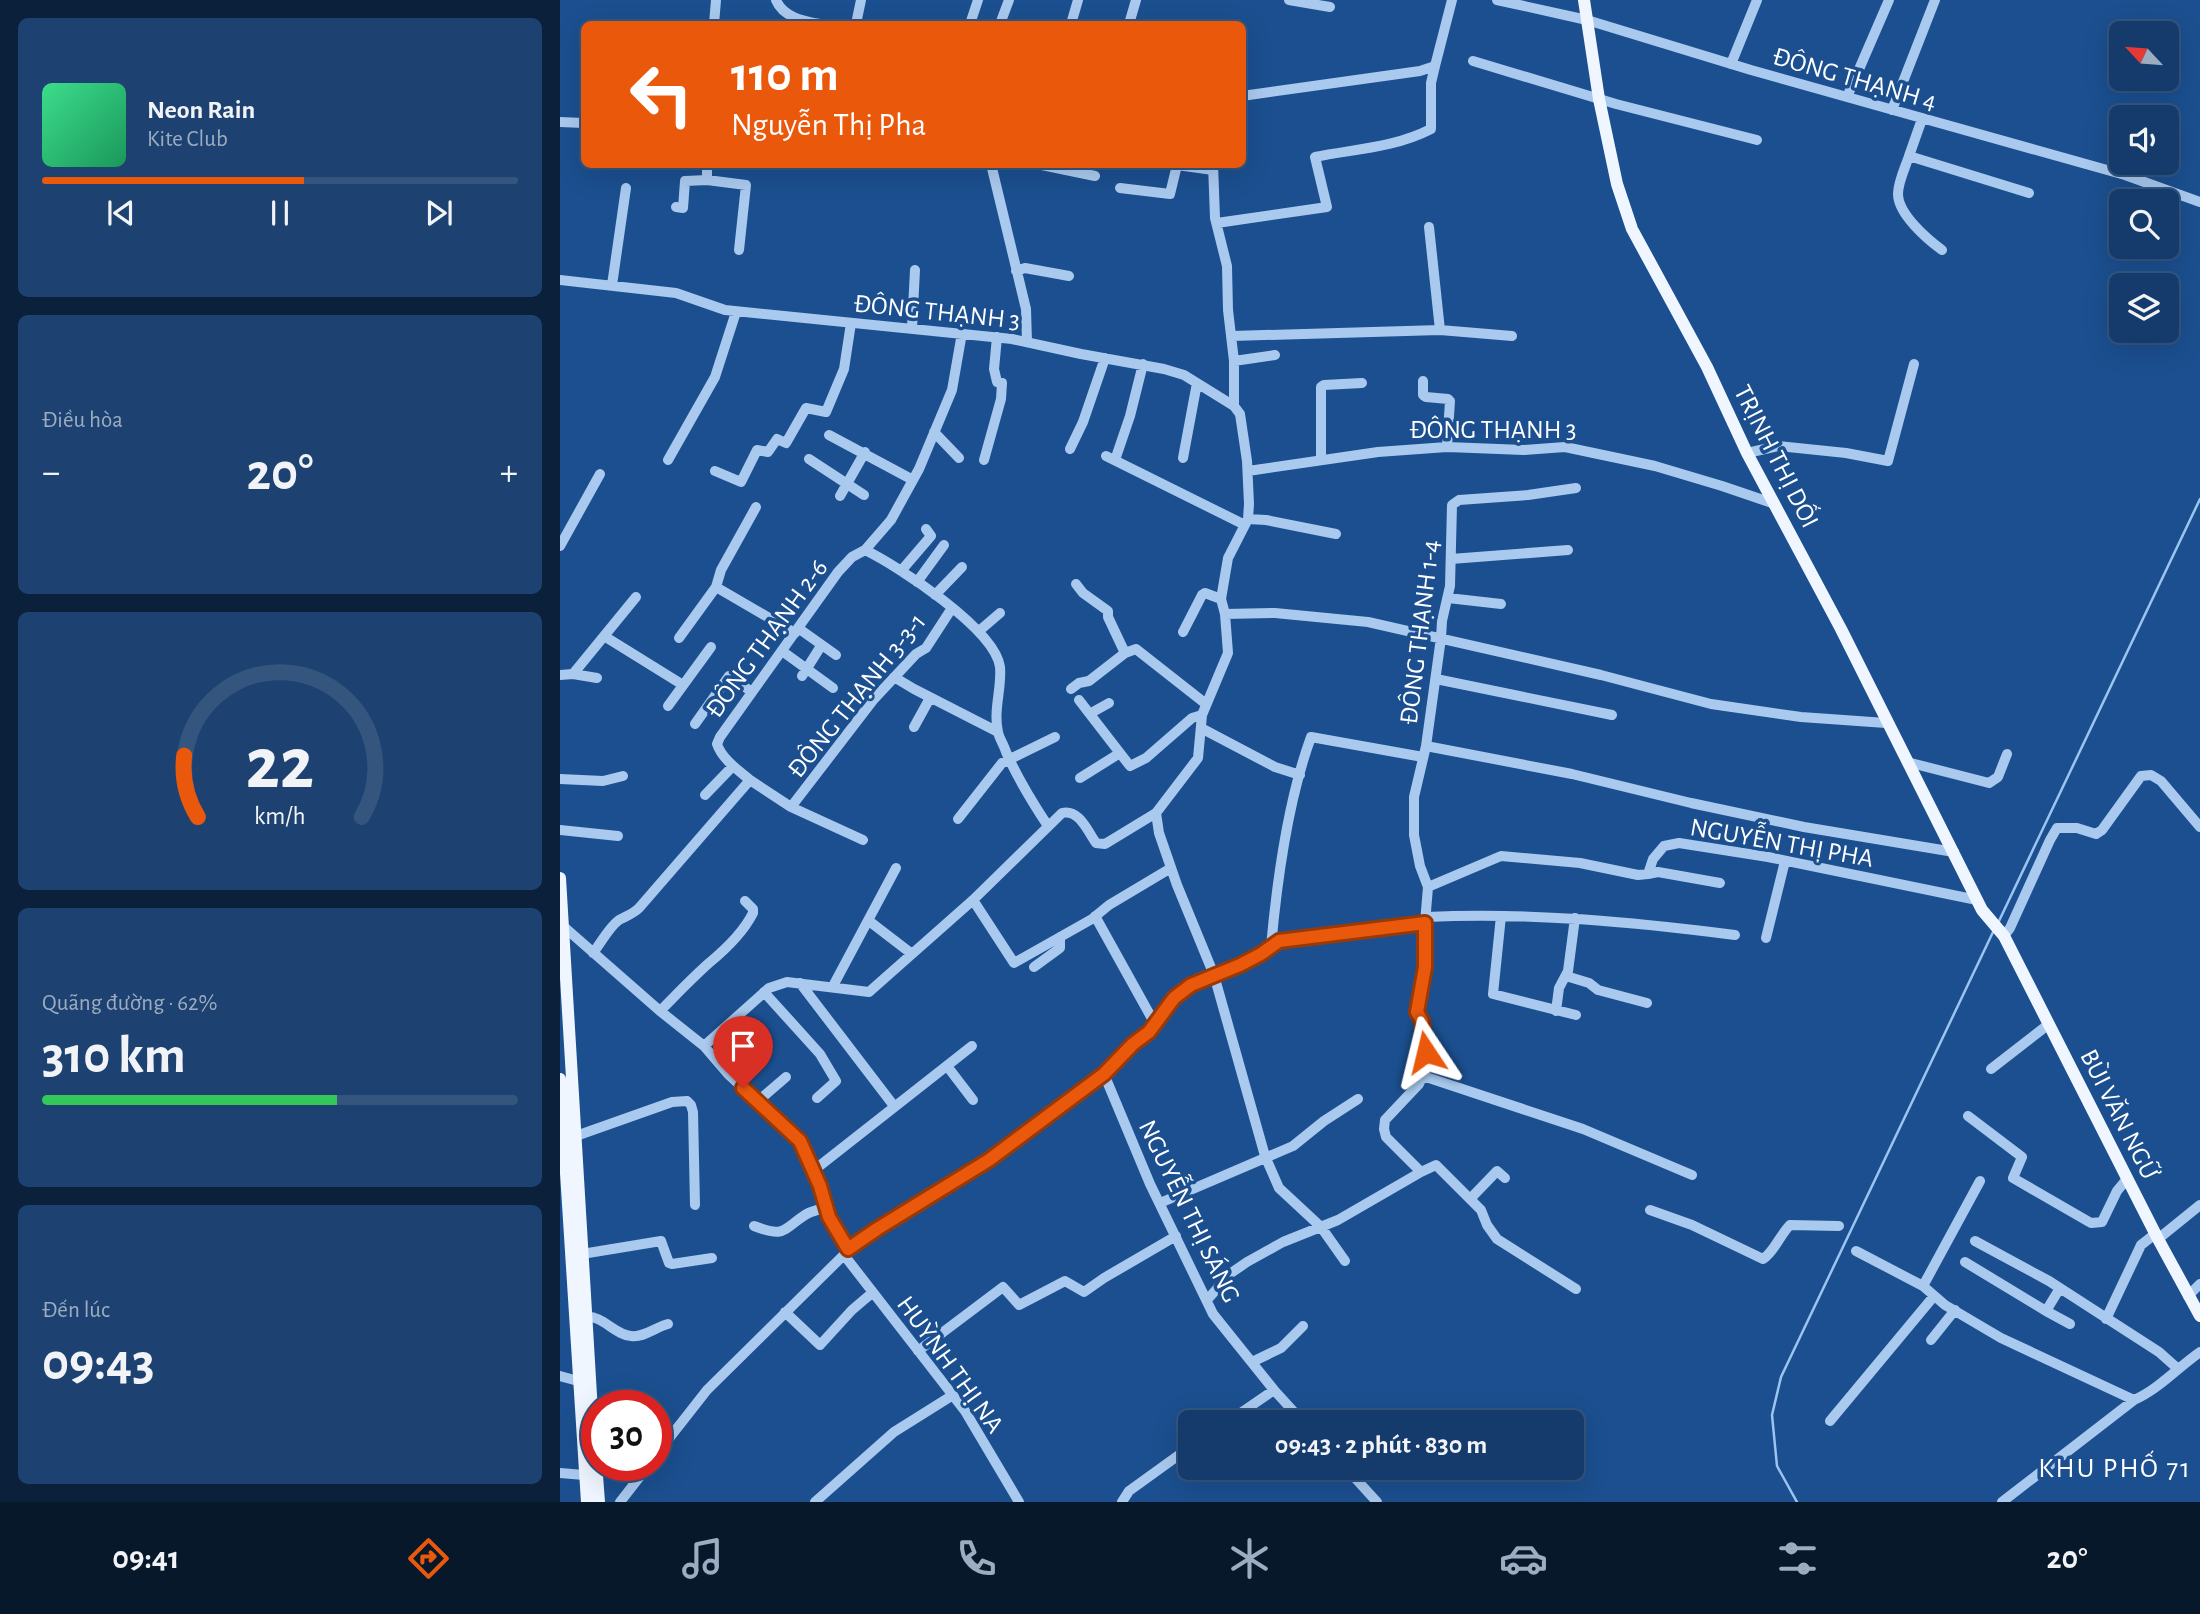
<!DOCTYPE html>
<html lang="vi">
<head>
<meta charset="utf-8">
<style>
	:root { --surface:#143b6b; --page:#1d4271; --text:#f1f3f6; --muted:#9dadc1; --line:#33557e; --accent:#ea580c }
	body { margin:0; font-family:"Alegreya Sans",sans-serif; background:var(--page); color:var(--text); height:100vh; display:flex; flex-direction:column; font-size:26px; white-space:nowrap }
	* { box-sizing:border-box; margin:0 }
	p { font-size:23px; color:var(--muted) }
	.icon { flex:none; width:38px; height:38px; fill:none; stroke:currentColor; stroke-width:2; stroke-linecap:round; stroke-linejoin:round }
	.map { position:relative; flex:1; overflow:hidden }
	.drawer { display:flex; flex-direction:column; gap:18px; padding:18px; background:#0b203b; width:560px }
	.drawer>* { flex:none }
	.top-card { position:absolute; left:21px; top:21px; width:665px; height:147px; border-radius:10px; box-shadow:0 7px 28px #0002,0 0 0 2px var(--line); background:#ea580c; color:#fff; overflow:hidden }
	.needle { width:46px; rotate:296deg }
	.buttons { position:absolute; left:1549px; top:21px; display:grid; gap:14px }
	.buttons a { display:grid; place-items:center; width:70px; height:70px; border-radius:10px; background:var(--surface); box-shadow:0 7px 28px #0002,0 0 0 2px var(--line); font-size:35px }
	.speed { position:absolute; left:21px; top:1390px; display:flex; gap:14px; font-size:35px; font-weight:700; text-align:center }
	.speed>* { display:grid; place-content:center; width:91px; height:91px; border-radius:50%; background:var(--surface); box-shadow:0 7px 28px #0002,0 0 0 2px var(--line); line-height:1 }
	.speed .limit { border:10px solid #d22; background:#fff; color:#111 }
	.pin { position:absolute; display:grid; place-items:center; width:60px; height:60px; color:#fff; margin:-72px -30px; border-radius:50% 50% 50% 0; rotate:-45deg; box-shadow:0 0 7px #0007 }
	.pin .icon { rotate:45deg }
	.me { position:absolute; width:77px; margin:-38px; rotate:350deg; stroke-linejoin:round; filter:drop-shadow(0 0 5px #0008) }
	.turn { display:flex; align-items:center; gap:24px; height:147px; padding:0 35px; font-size:32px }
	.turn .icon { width:91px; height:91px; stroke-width:2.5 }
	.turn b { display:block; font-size:49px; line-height:60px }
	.big { font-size:52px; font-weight:600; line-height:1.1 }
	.drawer .tile { flex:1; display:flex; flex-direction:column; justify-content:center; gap:10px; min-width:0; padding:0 24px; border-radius:10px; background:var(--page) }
	.drawer .dial { align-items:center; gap:0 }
	.dial svg { height:182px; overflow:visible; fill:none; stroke:var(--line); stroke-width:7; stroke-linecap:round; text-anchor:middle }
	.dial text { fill:var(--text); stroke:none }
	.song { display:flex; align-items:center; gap:21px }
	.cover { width:84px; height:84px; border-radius:10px; background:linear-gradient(135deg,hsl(150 70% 55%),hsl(150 70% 35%)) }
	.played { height:7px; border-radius:4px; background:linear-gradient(90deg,var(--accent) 55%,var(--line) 55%) }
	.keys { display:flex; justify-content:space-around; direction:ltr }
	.heat { display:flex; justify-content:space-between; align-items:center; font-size:38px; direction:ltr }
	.charge { height:10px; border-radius:5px; background:linear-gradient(90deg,#34c759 62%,var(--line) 0) }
	.trip { position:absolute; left:618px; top:1410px; width:406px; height:70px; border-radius:10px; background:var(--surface); box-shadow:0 7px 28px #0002,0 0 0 2px var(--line); font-weight:600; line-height:70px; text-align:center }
	.menu { display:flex; height:112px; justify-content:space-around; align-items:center; background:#08182b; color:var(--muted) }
	.menu .icon { width:49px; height:49px }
	.menu .active { color:var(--accent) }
	.menu b { font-size:32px; color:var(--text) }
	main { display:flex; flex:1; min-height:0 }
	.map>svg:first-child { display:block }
</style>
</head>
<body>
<main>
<section class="drawer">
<div class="tile">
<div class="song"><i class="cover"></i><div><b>Neon Rain</b><p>Kite Club</p></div></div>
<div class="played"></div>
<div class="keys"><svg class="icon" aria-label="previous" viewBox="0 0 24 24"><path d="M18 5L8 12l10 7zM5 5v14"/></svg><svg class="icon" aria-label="pause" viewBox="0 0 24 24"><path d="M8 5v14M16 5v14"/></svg><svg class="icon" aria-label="next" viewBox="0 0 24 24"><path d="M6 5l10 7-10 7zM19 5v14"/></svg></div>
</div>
<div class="tile"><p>Điều hòa</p>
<div class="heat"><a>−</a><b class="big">20°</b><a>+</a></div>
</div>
<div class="tile dial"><svg viewBox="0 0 100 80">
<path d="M14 69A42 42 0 1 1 86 69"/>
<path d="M14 69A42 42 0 0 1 8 42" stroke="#ea580c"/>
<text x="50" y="56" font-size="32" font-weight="700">22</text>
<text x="50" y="72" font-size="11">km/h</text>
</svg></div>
<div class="tile"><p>Quãng đường · 62%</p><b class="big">310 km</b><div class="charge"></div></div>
<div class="tile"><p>Đến lúc</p><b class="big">09:43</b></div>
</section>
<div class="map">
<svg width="1640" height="1502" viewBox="0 0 1640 1502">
	<rect width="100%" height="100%" fill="#1b4f8f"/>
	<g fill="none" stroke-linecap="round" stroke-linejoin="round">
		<path stroke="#9cc4f0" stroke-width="2.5" d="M1439,921l201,-422
			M1237,1502l-20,-36 -5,-51 9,-38 213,-447"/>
		<path stroke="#a9c9ee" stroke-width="10" d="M216,0c7,17 27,21 44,24
			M729,0l41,7
			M937,0l90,20 164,50 374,105 75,27
			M154,24l2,-24
			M296,24l5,-24
			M410,24l8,-24
			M440,24l9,-24
			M511,24l7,-24
			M569,24l7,-24
			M913,61l143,43 141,36
			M1171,64l26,-64
			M682,96l178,-25 15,-5 17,-66
			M1287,97l42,-97
			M1332,110l43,-110
			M1362,119l-13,37 120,37
			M0,122l24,1
			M1349,156c-4,12 -11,26 -11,38 0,20 29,45 44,56
			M147,164v16l39,5 -7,65
			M431,164l35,145 1,33
			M477,164l58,12
			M610,164l43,6
			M653,164l2,54 12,48 1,44 6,51v45
			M96,165v-1
			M560,188l50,6 7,-29
			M116,207l7,1 2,-27 22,-1
			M657,223l110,-16 -12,-50c39,-8 79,-9 116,-28v-46l4,-17
			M869,227l11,103
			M456,271l9,-3 44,8
			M0,280l116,13 49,17 287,29 69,15 83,15 20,6 50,31 6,8 7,47 2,43 -1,15 -20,39 -7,41 4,15 3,39 -26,62 -4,43 -42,55 3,20 18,52 37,90 51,181 14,32 42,39 24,34
			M52,285l14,-97
			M352,328l3,-58
			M672,336l208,-6 72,6
			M674,361l41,-6
			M863,381v14l3,2 22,2 2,2 -3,46
			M374,432l25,26
			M269,435l84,45
			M510,449l13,-27 22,-64
			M1187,453l31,-7 68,7 42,8 26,-97
			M546,456l139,69
			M623,458l14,-75
			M249,459l55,36
			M108,460l47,-83 21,-65
			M424,460l17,-61 1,-16 -5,-1 -3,-13 3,-32
			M555,460l15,-44 13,-52
			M761,460v-73l3,-2 38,-2
			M155,471l26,11 16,-32 11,2 9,-13 9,4 20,-35 20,4 18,-43 7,-46
			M688,471l130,-19 69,-5 77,3 41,-3 90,19 67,20 53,18
			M280,496l25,-44
			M196,507l-35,63 -5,17 79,46
			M688,519l18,1 70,14
			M0,546l40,-72
			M305,550l26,-30 28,-51 33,-79 10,-57
			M891,559l117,-9
			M341,571l30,-35 -5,-7
			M357,582l27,-37
			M516,584l7,9 25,18v6l17,36
			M375,595l27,-28
			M888,598l53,6
			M665,614l50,-1 93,9 233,53 110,29 90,13 85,6
			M238,628l38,27
			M419,631l21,-18
			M623,632l19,-37 3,-2 16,6
			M44,636l79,49
			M119,638l37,-51
			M222,651l51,37
			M13,674l24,4
			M0,675l13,-1 63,-77
			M242,676l19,-30
			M334,677l20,12 84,43
			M876,679l176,36
			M511,689l8,-6 10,-2 36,-28 11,-4 70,55
			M519,700l51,66 16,-8 46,-40 10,-3
			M108,706l43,-59
			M531,713l18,-10
			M135,724l34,-48 23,16
			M354,727l16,-29
			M641,728l74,39 25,8
			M866,746l146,28 119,29 113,24 150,25
			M1347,762l82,21 9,-6 9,-23
			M520,778l40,-25
			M0,779l43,2 20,-5
			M190,780c-12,-10 -28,-21 -33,-36l3,-7 118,-165 14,-15 13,-7c33,16 130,79 135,117 2,21 -7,43 -2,65 1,6 6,13 8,20 12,27 26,50 42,74
			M145,795l28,-29
			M231,807l83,-108 42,-45 10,-6 26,-40
			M398,819l44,-56 53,-26
			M0,830l58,6
			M1088,874l10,-2 62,11
			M868,887l-8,-21 -6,-31v-38l12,-51 15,-108 1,-17 8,-35 2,-81 7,-5 69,-5 48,-7
			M413,900l41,63 78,-44 17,-14 62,-37
			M535,916l60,108
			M941,916l-8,78 83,21
			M866,917c104,-5 207,5 309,18
			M309,921l43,33
			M3,926l97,85 44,35 24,28 72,67 19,45 10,31 19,32
			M1444,936l6,-8 40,-88 7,-12h20l19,6 6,-4 39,-54 10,-1 10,6 39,46
			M1206,938l19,-77
			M711,947c6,-67 17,-147 40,-210l112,20
			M33,953c8,-10 16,-26 26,-33 7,-4 14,-6 20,-12l111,-128 41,27 72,33
			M474,967l26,-19v-11
			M1006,976l23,7 9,7 49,13
			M240,983l94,123
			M273,986l63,-118
			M204,992l56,62 16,27 -19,17
			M100,1011c16,-16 32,-33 49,-48 17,-14 34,-30 44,-50v-4l-8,-8
			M996,1011l3,-23 9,-17 7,-53
			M144,1046l65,-58 18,-6 82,10 104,-92 89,-87c17,-4 25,17 34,30l9,1 51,-31
			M387,1066l26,34
			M1431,1069l58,-45
			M544,1074l46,110 63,130 61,76 30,33
			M863,1076l160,53 109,46
			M197,1102l29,-25
			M1408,1116l54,41 -9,21 78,45 11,-1 15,-31 10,-12
			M16,1136l96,-34 15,-1 4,4 2,7 2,93
			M253,1171l159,-125
			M861,1172l15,-7 45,45 6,15 10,14 79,50
			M911,1198l26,-27 8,7
			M600,1203l133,-57 31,-25 34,-22
			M1090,1210l42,15 71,34c11,-7 17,-24 27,-34l49,1
			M194,1226c31,12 28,4 51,-11 6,-4 14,-5 21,-8
			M1598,1239l42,-34
			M1415,1241l74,40 110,71 18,16
			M1296,1251l67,35 22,19 56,33 133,62c25,-11 43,-32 66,-48
			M22,1254l79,-13 8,22 3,1 40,-6
			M284,1255l121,156 54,91
			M1405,1262l81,49 14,-23
			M1363,1286l57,-105
			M1628,1296l12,-12
			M647,1300l24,-27 16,-11 36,-20 55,-22 83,-48 -35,-35 -2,-8 1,-9 34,-36 6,-13 1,-19 -4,-31 -5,-9 8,-45v-44
			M1486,1311l24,13
			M225,1312l35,33 32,-35 20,-17
			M26,1317c16,-2 29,18 45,19 13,2 25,-9 37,-12
			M1546,1319l35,-74 14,-11
			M1371,1340l24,-30
			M358,1351l85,-64 16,18 46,-24 19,11 20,-14 72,-42
			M692,1362l29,-14 22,-22
			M0,1376l18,5
			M1270,1421l104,-125
			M666,1423l48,-33
			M96,1455l51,-65 151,-149 131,-81 115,-86 29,-30 16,-12 25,-34 17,-13 49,-20 21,-11 18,-13 146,-18 3,-36 73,-31 79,7 58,12 10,-1 5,-15 11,-13 15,-3 89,14 209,43
			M786,1468l31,34
			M0,1473l24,2
			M60,1502l29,-37
			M255,1502l79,-70 59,-37
			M562,1502l7,-11 61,-44
			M1442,1502l132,-102"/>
		<path stroke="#f0f6ff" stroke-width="12" d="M1024,0l15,99 18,85 15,45 75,138 40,86 94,176 141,281 22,26 154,303 42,77
			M0,878l31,517 8,107
			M0,1079l27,423"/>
	</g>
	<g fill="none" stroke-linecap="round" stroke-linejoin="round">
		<defs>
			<path id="route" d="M183,1088l57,53 20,45 9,31 19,32 29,-20 112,-69 115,-86 29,-30 16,-12 25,-34 17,-13 49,-20 21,-11 18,-13 146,-18v44l-8,45 5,9 4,31"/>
		</defs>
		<use href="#route" stroke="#983908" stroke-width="18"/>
		<use href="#route" stroke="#ea580c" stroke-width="12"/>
	</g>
	<g text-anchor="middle" stroke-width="7" stroke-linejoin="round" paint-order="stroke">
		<g font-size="26" fill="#fff" stroke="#1b4f8f">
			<text transform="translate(1295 78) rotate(16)" y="9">ĐÔNG THẠNH 4</text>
			<text transform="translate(377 311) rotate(6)" y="9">ĐÔNG THẠNH 3</text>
			<text x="933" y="438">ĐÔNG THẠNH 3</text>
			<text transform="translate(1217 456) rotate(63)" y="9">TRỊNH THỊ DỐI</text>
			<text transform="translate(859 632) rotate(-83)" y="9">ĐÔNG THẠNH 1-4</text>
			<text transform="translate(206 638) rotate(-54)" y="9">ĐÔNG THẠNH 2-6</text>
			<text transform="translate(296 695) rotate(-51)" y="9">ĐÔNG THẠNH 3-3-1</text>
			<text transform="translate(1222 842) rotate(10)" y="9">NGUYỄN THỊ PHA</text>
			<text transform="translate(1560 1114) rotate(63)" y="9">BÙI VĂN NGỮ</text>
			<text transform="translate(630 1211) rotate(64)" y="9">NGUYỄN THỊ SÁNG</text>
			<text transform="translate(391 1364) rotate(54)" y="9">HUỲNH THỊ NA</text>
		</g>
		<g font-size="28" letter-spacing="2" fill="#fff" stroke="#1b4f8f">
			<text x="1555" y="1477">KHU PHỐ 71</text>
		</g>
	</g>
</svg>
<div class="buttons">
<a><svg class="needle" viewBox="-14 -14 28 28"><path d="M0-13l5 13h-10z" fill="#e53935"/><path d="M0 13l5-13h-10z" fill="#9dadc1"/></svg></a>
<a><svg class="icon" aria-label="sound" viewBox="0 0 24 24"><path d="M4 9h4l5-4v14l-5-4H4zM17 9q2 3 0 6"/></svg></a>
<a><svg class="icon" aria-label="search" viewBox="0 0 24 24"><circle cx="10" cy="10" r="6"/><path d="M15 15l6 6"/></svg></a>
<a><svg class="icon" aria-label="layers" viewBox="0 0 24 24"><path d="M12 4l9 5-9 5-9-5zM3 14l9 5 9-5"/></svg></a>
</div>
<div class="speed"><div class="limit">30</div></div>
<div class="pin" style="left:183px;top:1088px;background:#d93025"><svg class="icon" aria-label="arrive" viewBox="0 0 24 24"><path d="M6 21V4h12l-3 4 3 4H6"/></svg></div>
<svg class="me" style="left:866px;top:1052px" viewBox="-20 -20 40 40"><path d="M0-17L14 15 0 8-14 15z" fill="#ea580c" stroke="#fff" stroke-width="4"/></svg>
<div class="trip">09:43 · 2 phút · 830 m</div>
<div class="top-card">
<div class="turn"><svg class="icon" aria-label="left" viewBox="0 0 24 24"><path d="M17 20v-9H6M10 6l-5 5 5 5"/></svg><div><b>110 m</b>Nguyễn Thị Pha</div></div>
</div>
</div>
</main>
<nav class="menu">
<b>09:41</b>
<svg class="icon active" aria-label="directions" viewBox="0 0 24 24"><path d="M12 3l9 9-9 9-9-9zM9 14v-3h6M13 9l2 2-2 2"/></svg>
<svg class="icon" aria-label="music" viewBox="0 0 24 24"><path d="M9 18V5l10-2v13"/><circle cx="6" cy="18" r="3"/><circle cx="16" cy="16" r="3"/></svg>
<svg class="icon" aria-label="phone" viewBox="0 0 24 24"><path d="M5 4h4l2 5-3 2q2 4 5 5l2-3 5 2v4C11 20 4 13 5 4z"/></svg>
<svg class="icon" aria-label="climate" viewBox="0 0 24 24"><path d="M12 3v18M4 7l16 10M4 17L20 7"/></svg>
<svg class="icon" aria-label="car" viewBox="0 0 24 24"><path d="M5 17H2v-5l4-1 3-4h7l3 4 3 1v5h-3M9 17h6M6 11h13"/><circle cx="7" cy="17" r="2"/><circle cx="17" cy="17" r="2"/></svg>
<svg class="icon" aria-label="filters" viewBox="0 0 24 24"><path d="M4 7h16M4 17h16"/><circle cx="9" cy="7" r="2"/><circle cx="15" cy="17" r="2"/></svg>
<b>20°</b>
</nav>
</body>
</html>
